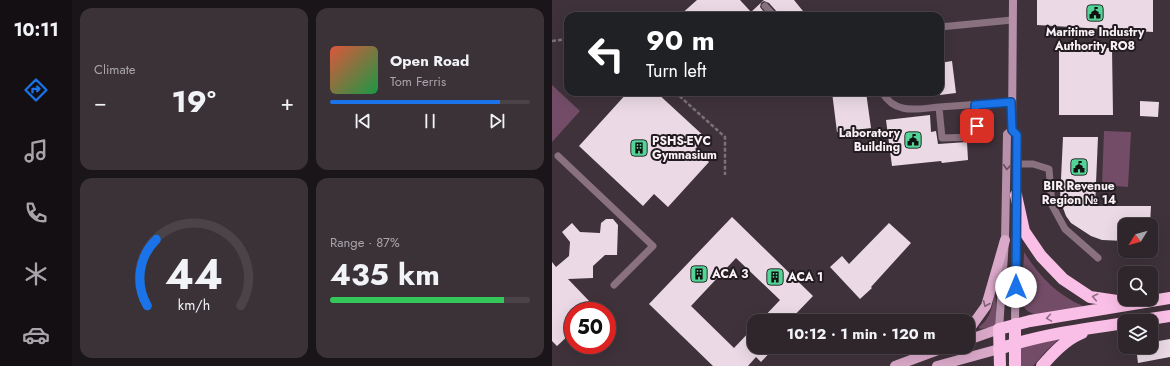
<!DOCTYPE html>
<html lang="en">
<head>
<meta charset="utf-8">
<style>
	:root { --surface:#2f262c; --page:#3b3238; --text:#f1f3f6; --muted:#a7a5a9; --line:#4a4348; --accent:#1a73e8 }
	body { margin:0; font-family:Jost,sans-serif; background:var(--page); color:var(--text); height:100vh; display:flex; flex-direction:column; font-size:15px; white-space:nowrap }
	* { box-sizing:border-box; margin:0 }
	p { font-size:13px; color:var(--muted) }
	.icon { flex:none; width:22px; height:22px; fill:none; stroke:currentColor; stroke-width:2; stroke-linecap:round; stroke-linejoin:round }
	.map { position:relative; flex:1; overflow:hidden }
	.sheet { display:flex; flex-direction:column; gap:8px; padding:8px; background:#1a1518; width:480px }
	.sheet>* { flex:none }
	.top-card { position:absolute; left:12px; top:12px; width:380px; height:84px; border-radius:12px; box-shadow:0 4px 16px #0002,0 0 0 1px var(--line); background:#202124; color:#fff; overflow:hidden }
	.needle { width:26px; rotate:233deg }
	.fabs { position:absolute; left:566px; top:218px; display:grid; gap:8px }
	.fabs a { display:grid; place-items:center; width:40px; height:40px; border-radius:8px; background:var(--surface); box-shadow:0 4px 16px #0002,0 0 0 1px var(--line); font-size:20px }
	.speed { position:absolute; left:12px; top:302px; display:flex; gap:8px; font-size:20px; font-weight:700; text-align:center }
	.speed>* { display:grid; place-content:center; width:52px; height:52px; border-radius:50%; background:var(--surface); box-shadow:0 4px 16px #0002,0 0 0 1px var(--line); line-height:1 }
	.speed .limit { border:6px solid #d22; background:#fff; color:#111 }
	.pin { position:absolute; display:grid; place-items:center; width:34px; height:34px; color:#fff; margin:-17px; border-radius:8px; box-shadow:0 2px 6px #0006 }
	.me { position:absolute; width:44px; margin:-22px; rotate:0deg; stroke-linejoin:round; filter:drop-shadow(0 0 3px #0008) }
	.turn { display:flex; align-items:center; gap:14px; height:84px; padding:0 16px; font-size:18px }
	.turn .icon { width:52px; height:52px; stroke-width:2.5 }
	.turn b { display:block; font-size:28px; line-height:34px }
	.big { font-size:30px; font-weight:700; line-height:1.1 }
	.sheet .widget { flex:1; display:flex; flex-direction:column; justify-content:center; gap:6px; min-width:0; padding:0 14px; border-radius:12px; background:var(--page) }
	.sheet .dial { align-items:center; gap:0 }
	.dial svg { height:104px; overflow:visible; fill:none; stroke:var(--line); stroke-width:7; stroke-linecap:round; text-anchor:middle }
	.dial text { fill:var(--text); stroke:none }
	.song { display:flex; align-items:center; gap:12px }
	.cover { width:48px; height:48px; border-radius:6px; background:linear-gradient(135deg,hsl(10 70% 55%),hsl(140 70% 35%)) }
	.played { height:4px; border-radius:2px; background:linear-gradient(90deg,var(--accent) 85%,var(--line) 85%) }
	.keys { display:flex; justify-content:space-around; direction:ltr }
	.heat { display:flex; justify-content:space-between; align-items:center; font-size:22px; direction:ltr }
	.charge { height:6px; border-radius:3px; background:linear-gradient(90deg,#34c759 87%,var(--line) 0) }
	.sheet .tiles { flex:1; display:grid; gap:8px; grid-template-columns:repeat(2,1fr) }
	.trip { position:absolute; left:195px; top:314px; width:228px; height:40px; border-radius:12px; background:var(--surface); box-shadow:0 4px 16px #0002,0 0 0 1px var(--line); font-weight:700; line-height:40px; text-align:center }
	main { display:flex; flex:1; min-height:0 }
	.dock { display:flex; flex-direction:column; width:72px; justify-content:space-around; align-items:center; background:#130f12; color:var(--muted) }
	.dock .icon { width:28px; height:28px }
	.dock .selected { color:var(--accent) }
	.dock b { font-size:18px; color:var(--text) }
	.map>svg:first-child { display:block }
</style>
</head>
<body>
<main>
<nav class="dock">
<b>10:11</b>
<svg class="icon selected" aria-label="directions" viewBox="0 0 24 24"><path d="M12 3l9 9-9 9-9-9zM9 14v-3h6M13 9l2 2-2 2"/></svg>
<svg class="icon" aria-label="music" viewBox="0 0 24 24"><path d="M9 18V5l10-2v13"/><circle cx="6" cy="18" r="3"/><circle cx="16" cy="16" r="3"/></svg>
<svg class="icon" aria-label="phone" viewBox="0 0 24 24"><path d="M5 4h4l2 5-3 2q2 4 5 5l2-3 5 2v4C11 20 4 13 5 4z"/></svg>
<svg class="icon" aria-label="climate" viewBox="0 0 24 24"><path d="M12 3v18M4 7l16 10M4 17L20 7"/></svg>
<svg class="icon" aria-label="car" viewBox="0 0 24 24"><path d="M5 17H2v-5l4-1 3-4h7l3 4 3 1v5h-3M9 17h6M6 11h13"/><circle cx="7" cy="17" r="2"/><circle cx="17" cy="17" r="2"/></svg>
</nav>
<section class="sheet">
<div class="tiles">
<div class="widget"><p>Climate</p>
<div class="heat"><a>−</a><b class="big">19°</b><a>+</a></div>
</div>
<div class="widget">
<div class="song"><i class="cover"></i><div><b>Open Road</b><p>Tom Ferris</p></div></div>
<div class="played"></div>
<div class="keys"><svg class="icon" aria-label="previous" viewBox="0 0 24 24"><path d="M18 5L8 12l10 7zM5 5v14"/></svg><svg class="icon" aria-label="pause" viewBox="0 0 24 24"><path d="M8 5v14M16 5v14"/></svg><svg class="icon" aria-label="next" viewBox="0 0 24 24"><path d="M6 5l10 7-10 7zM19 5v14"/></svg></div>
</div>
<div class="widget dial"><svg viewBox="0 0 100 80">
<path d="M14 69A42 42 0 1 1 86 69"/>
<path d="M14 69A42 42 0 0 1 21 18" stroke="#1a73e8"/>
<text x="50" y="56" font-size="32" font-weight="700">44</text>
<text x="50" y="72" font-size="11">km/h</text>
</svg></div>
<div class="widget"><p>Range · 87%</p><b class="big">435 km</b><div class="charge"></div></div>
</div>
</section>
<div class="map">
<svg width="618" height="366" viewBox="0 0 618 366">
	<rect width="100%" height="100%" fill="#3f323b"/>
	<path fill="#734d67" d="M0,85l28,26 -28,31z
		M552,131l27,1 -3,55 -26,-2z
		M472,252c15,24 33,43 59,54l-45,9c-5,-1 -11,-3 -14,-8 -4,-7 0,-44 0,-55z
		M443,290l2,33 -4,4 -13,2 -1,-2c13,-11 13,-20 16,-37z
		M507,339l-12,11 -14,16h-14l1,-17 3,-3z"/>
	<path fill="#ebdae5" d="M145,0h43l11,12 13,-12h30l13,16h-28l-1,-3 -9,-10 -5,-2 -3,2 -1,4 7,9h-88z
		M485,0h116v32l-116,-7z
		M507,48h53l1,67h-54z
		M400,61l4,32 -16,2v-32z
		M76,92h28l50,46 -11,11 14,13 -41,45 -14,-13 -11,12 -64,-60z
		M280,92h34l5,36 -34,4z
		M588,101l19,1 -1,15 -18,-1z
		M378,115l1,17 5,-1 2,13 29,-2 1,18 -26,3 -1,-2 -49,5 -6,-46z
		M511,137h35l-3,69h56l-1,19h-25v16l-23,-1 -11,-4 -20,-13 -5,-7 -6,-16z
		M180,217l81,79 -24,25h-29l20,-21 -44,-42 -45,48 43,42 20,-21v20h21l-14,15 -5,-5 -8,9h-35l-64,-62z
		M54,219h7l5,6 -1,30h-12l-12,11v12l-25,1 23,24 -8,8h-10v10l-6,6 5,5 -15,14 -5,-5v-79l4,5 13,-11 1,-14 -8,-10 10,-9 8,9 20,1 1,-10z
		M337,223l22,20 -40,44 1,1 -12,11 -30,-32 12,-11 7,8z
		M618,339v18l-32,6 -2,-16h18l-1,-5z"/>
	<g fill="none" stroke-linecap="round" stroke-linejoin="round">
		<path stroke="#7c7179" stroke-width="2.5" stroke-dasharray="4 2" stroke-linecap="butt" d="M0,41l16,-2
			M123,92l50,45v38"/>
		<path stroke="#897180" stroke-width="7" d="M213,6l9,10
			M388,27l72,-7
			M330,92c13,23 35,17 57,15
			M423,105l2,32 -35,1 -3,-31 72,-5
			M6,156l95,90 -39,39
			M464,164h17l16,5 3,36 13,24 33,29"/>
		<path stroke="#b791aa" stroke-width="8" d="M460,130l5,5 -2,189
			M447,329l6,-89 2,-106 5,-4 1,-130"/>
		<path stroke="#daa9c9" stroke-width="10" d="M416,331l18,-25 19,-66
			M416,340l31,-11
			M343,366l51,-19
			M385,366l62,-17"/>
		<path stroke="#fabfe6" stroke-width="12" d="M464,195l8,36 17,25 22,23 27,18 34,5
			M585,321l33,-5
			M447,349c39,-14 85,-20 126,-26
			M448,366l-1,-37 31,-8 140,-23
			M463,366v-42
			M490,366c11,-13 24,-27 40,-33"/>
	</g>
	<defs><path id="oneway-chevron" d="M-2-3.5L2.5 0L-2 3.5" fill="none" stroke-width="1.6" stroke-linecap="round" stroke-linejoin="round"/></defs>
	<use stroke="#65515e" href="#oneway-chevron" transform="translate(455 167) rotate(93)"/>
	<g stroke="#8e6e83">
		<use href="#oneway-chevron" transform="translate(543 297) rotate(-168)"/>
		<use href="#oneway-chevron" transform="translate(497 318) rotate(171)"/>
	</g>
	<use stroke="#7e6274" href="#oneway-chevron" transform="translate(434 304) rotate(113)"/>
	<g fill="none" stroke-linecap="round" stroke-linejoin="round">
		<defs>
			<path id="route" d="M425,126l-2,-21 36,-3 1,28 5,5 -1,152"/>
		</defs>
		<use href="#route" stroke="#114b97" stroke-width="10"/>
		<use href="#route" stroke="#1a73e8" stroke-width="7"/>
	</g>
	<defs>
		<symbol id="civic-square" viewBox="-11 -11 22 22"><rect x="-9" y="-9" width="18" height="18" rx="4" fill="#53d396" stroke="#221c20"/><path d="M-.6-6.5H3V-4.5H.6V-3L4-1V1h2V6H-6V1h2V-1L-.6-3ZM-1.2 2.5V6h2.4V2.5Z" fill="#111"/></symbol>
		<symbol id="building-square" viewBox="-11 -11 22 22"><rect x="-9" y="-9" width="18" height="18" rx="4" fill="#53d396" stroke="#221c20"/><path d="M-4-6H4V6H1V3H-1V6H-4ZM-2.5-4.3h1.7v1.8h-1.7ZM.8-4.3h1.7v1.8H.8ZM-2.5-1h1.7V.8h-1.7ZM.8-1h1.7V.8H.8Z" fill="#111"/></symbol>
	</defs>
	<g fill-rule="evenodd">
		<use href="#civic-square" x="533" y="3" width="20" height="20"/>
		<use href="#civic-square" x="351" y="130" width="20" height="20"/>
		<use href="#building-square" x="77" y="138" width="20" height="20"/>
		<use href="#civic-square" x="517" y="157" width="20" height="20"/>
		<use href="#building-square" x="137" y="264" width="20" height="20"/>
		<use href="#building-square" x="213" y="267" width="20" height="20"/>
	</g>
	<g text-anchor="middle" stroke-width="4" stroke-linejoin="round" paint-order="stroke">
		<g font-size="12" font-weight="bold" fill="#faf2f7" stroke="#221c20" text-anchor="start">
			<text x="543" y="36" text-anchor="middle">Maritime Industry<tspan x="543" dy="14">Authority RO8</tspan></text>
			<text x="348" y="137" text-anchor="end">Laboratory<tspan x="348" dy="14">Building</tspan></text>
			<text x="100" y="145">PSHS-EVC<tspan x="100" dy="14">Gymnasium</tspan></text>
			<text x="527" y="190" text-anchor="middle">BIR Revenue<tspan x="527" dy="14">Region № 14</tspan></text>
			<text x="160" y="278">ACA 3</text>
			<text x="236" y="281">ACA 1</text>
		</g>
	</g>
</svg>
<div class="fabs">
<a><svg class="needle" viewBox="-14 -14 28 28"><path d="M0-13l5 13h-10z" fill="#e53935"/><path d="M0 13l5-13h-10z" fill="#a7a5a9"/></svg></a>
<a><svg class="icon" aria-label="search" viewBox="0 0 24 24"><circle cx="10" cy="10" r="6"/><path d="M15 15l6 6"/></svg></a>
<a><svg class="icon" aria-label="layers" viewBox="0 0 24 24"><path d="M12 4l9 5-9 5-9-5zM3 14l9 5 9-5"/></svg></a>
</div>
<div class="speed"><div class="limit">50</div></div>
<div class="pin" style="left:425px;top:126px;background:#d93025"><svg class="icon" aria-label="arrive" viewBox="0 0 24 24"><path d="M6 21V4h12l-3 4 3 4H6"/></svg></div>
<svg class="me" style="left:464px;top:287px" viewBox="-20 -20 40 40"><circle r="19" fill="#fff"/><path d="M0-13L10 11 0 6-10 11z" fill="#1a73e8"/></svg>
<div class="trip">10:12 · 1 min · 120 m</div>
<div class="top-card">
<div class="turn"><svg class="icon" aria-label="left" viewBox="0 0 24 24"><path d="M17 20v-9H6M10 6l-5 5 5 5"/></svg><div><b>90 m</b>Turn left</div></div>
</div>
</div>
</main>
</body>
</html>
